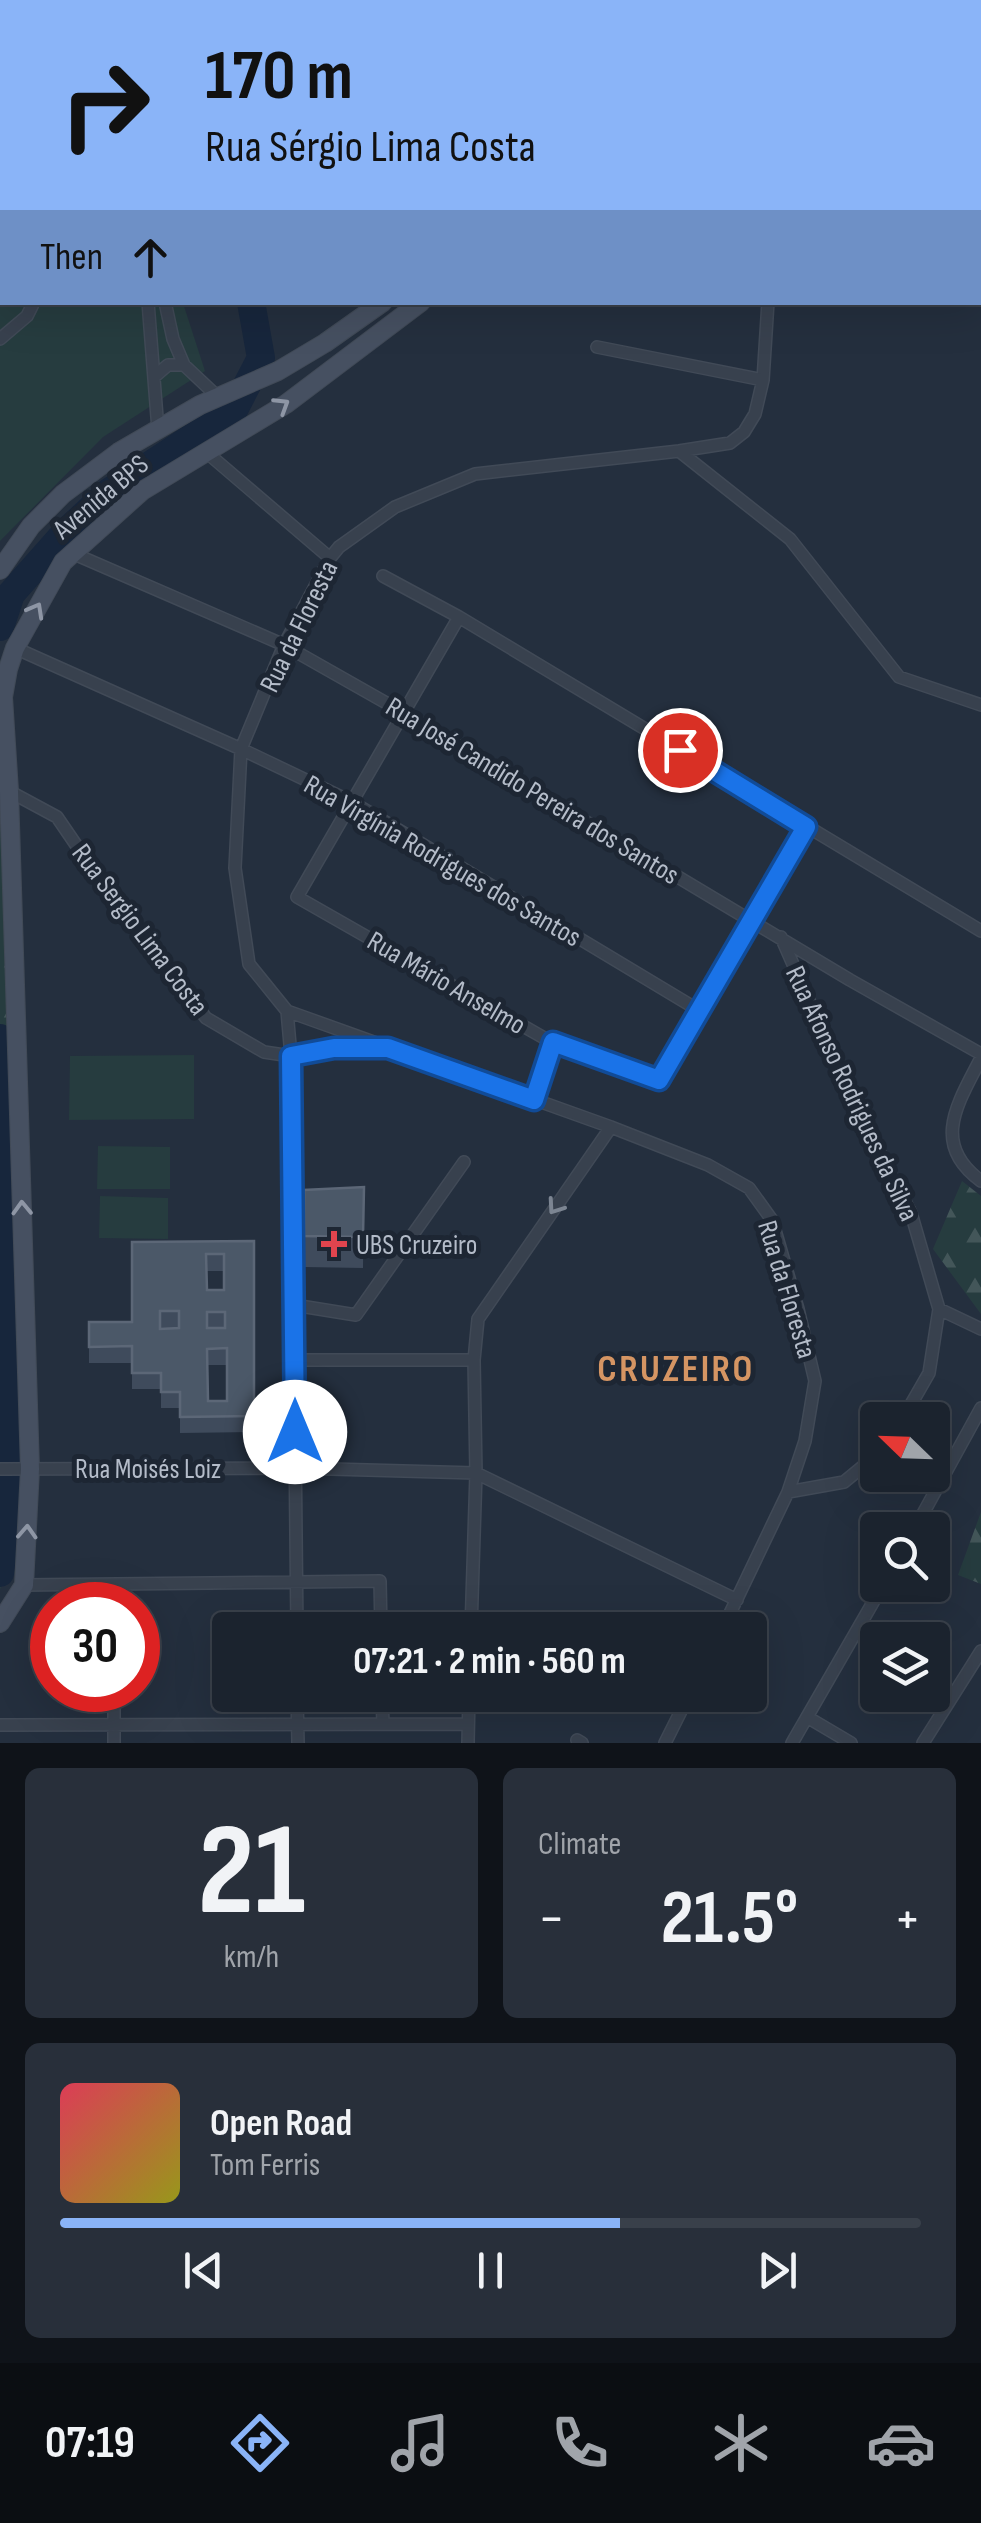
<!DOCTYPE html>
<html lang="en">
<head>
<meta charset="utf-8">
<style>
	:root { --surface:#1b232e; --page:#282f3a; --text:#f1f3f6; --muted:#a0a4aa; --line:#39404a; --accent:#8ab4f8 }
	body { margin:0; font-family:"Sofia Sans Condensed",sans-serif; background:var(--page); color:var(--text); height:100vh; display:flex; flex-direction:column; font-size:38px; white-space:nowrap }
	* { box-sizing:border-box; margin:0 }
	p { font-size:32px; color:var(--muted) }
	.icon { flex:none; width:55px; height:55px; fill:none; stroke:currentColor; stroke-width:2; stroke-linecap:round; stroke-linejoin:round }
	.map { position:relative; height:1743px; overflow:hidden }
	.drawer { display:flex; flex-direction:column; gap:25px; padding:25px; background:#0f1319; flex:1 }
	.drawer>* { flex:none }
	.hud { position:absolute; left:0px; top:0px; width:982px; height:305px; box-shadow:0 10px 40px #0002,0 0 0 2px var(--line); background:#8ab4f8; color:#111; overflow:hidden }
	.needle { width:65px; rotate:293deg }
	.tools { position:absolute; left:860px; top:1402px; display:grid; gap:20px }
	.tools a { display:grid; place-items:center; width:90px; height:90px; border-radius:10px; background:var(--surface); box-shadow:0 10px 40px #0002,0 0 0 2px var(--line); font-size:50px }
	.speed { position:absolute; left:30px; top:1582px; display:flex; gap:20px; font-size:50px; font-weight:700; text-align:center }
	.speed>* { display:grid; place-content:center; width:130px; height:130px; border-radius:50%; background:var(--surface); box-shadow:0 10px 40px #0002,0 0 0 2px var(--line); line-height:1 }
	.speed .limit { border:15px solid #d22; background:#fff; color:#111 }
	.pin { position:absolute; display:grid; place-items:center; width:85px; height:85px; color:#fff; margin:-42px; border:5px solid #fff; border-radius:50%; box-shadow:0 2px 10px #0007 }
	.me { position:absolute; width:110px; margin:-55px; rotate:0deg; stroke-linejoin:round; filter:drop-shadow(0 0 8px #0008) }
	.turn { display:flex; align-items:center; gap:35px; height:210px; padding:0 40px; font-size:45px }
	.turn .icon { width:130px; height:130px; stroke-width:2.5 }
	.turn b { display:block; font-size:70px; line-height:85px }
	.then { display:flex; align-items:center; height:95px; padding:0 40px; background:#0003; gap:20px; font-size:38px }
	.big { font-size:75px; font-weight:700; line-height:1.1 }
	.drawer .widget { flex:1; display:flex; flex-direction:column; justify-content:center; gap:15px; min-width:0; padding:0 35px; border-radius:15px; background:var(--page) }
	.drawer .dial { align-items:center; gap:0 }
	.dial b { font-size:130px; line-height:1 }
	.song { display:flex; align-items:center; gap:30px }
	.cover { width:120px; height:120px; border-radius:15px; background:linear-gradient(135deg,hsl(350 70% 55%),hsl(60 70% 35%)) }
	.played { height:10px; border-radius:5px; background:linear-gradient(90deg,var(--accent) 65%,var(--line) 65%) }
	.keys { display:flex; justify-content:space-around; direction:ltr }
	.heat { display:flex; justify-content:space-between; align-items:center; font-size:55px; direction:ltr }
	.drawer .tiles { flex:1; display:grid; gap:25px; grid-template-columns:1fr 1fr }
	.widget:last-child { grid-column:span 2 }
	.trip { position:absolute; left:212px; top:1612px; width:555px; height:100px; border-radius:10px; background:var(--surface); box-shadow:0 10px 40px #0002,0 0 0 2px var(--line); font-weight:700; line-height:100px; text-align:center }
	.dock { display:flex; height:160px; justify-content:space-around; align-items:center; background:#0b0e12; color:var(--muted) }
	.dock .icon { width:70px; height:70px }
	.dock .on { color:var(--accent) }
	.dock b { font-size:45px; color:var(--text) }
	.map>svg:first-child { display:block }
</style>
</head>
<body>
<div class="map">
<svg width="981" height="1743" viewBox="0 0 981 1743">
	<defs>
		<pattern id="forest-firs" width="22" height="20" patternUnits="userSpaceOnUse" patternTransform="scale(2.5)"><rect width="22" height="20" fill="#263c3f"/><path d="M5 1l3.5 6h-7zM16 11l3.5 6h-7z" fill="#435659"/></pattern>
	</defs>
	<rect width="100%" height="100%" fill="#242f3e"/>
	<path fill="#263c3f" d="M0,39l2,2v261l181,1 22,68 -102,66 -103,104z
		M194,1055v64l-125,1 1,-64z
		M98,1146l72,1v42h-73z
		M100,1196l68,2v41l-69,-1z"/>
	<path fill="url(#forest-firs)" d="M0,797l3,2 20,661 -23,1z
		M962,1181l19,15v118l-48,-65z
		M22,1476l-16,98 -6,15v-111z
		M981,1512v72l-23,-9z"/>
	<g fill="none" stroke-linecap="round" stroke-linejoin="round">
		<path stroke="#17263c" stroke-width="28" d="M31,0l2,2
			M0,627l11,-33 54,-61 44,-41 125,-82 27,-52 -10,-56
			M0,1038l3,166 9,136 -7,202 -5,31"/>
		<defs>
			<path id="lane" d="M623,0l2,2"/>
			<path id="street" d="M556,0l2,2
				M582,0l2,2
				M0,58l2,3
				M0,237l2,2
				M148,302l10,128
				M165,302l8,37 11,26 34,32
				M0,339l27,-23 7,-14
				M597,347l166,33
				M154,377l14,-12h16
				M205,451l125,107
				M679,451l111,88 109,138 82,28
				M72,553l212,92 120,68 446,267 131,74
				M383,576l76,41 522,314
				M459,617l-162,280 256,146 106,37 147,-253
				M15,648l226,101 111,53 348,209
				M5,789l52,28 41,60 108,141 58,34 27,4 43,-8h44
				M781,937l75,170 55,106 28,96 -10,64 -27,47
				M287,1011l4,45 6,574
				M981,1058c-23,45 -51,86 0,123
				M534,1100l19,-57
				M294,1305l62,10 108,-153
				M939,1309l42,20
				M295,1360h179
				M0,1469l295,-1 181,5 261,127
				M788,1492l56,-10 34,-28
				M914,1530l67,-122
				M24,1585l356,-4 1,49
				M115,1605v-20
				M471,1630l5,-157 -2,-113 4,-41 133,-192
				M722,1630l66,-138 17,-51 10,-60 -17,-72 -26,-89 -23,-32 -41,-23 -97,-38 -324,-116 -38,-47 -14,-96 6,-119 43,-104 46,-87 9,-11 56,-40 80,-33 204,-23 51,-8 14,-11 11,-18 8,-34 5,-78
				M297,1695l1,48
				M382,1695l1,29
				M807,1717l44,26
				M0,1725l468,-1
				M577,1740l5,3
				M114,1743v-53
				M468,1743l1,-48
				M665,1743l24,-48
				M792,1743l91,-158
				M923,1743l58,-92"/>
			<path id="secondary" d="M768,2l2,-2
				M0,570l31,-44 32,-32 56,-42 81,-47 78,-34 47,-28 58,-41
				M0,1623l24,-38 6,-116 -21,-678 -6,-94 5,-28 7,-21 48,-86 79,-71 144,-87 135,-102"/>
		</defs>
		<use href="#lane" stroke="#414a57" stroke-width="9"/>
		<use href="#street" stroke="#414a57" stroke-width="14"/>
		<use href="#secondary" stroke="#414a57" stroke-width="20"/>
		<use href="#lane" stroke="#38414e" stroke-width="6"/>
		<use href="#street" stroke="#38414e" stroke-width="11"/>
		<use href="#secondary" stroke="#465061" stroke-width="18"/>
	</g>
	<path fill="#3f4b5c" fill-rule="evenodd" d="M364,1187l-1,81 -59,-1v-77z
		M254,1241v191l-74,1v-25h-19v-19h-29v-26h-43v-24l43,-17v-80zM207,1271h17v19h-17zM207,1365h20v36h-19z"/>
	<path fill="#4b5868" stroke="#5c6777" stroke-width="2.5" fill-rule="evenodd" d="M364,1187l-1,50 -59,-1v-46z
		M254,1241v175l-74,1v-25h-19v-19h-29v-27l-43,1v-25h43v-80zM206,1254h18v36h-17zM160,1311h19v17l-19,1zM207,1312h18v16h-18zM227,1348v53h-19l-1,-52z"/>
	<defs><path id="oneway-chevron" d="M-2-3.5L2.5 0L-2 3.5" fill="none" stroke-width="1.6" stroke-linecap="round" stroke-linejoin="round" transform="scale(2.5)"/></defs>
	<g stroke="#8e96a5">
		<use href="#oneway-chevron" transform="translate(282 405) rotate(-32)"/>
		<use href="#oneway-chevron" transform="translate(36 610) rotate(-61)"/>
		<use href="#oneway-chevron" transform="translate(22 1208) rotate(-92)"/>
		<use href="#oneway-chevron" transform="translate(27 1532) rotate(-87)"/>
	</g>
	<use stroke="#7c8592" href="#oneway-chevron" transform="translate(555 1207) rotate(125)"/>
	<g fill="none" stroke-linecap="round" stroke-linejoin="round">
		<defs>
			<path id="route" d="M295,1432l-4,-376 43,-8h54l146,52 19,-58 106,38 147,-253 -126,-77"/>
		</defs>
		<use href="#route" stroke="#114b97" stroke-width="25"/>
		<use href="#route" stroke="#1a73e8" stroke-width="18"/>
	</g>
	<path fill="#e0444e" stroke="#1d2633" stroke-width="4" d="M329 1229h10v10h10v10h-10v10h-10v-10h-10v-10h10z"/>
	<g text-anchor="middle" stroke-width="10" stroke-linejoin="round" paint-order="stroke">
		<g font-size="28" fill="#b4bcc9" stroke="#1d2633">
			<text transform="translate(100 496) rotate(-40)" y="10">Avenida BPS</text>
			<text transform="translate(298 626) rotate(-64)" y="10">Rua da Floresta</text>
			<text transform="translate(533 790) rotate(31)" y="10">Rua José Candido Pereira dos Santos</text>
			<text transform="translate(443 860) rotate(30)" y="10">Rua Virgínia Rodrigues dos Santos</text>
			<text transform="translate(141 929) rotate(53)" y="10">Rua Sergio Lima Costa</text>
			<text transform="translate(447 982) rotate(30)" y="10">Rua Mário Anselmo</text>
			<text transform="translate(853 1093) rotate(65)" y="10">Rua Afonso Rodrigues da Silva</text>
			<text transform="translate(788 1289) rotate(73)" y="10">Rua da Floresta</text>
			<text x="148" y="1478">Rua Moisés Loiz</text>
		</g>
		<g font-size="28" fill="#b4bcc9" stroke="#1d2633" text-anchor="start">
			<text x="356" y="1254">UBS Cruzeiro</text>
		</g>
		<g font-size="38" font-weight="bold" letter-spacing="2.5" fill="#d59563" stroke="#1d2633">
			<text x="676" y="1381">CRUZEIRO</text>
		</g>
	</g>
</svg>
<div class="tools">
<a><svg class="needle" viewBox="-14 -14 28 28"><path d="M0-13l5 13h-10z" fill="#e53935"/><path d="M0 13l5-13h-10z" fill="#a0a4aa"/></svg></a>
<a><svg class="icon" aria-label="search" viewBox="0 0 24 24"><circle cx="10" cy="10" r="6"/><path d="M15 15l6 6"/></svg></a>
<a><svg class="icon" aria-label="layers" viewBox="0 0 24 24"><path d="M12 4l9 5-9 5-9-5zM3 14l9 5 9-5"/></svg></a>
</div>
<div class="speed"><div class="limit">30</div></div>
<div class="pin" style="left:680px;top:750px;background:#d93025"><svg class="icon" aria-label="arrive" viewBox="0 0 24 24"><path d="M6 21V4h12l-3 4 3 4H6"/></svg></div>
<svg class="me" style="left:295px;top:1432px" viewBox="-20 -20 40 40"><circle r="19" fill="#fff"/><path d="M0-13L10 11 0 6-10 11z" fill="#1a73e8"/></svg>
<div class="trip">07:21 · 2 min · 560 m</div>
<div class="hud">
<div class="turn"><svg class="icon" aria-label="right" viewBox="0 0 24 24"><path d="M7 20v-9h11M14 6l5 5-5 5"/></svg><div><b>170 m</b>Rua Sérgio Lima Costa</div></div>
<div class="then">Then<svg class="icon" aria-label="ahead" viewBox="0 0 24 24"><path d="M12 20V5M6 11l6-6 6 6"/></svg></div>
</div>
</div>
<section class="drawer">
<div class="tiles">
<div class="widget dial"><b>21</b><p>km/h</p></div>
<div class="widget"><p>Climate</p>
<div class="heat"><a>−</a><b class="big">21.5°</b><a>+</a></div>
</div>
<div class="widget">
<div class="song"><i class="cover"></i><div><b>Open Road</b><p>Tom Ferris</p></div></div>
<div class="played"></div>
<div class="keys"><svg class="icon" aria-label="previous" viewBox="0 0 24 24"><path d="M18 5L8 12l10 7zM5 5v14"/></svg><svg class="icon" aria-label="pause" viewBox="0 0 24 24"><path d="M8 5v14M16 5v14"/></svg><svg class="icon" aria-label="next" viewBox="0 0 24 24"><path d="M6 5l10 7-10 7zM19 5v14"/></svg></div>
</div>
</div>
</section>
<nav class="dock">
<b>07:19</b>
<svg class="icon on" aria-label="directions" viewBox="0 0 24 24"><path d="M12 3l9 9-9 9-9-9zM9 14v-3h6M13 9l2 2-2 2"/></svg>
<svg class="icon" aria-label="music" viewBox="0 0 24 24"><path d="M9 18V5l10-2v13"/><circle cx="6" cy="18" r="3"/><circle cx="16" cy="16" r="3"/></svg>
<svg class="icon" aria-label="phone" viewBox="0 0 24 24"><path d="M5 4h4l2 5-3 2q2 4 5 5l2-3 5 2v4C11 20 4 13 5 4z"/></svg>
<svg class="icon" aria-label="climate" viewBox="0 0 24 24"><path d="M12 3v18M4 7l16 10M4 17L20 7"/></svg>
<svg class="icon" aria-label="car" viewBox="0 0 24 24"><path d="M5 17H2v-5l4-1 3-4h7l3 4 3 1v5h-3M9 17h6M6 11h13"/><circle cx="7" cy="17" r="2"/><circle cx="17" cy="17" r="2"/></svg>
</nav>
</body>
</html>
